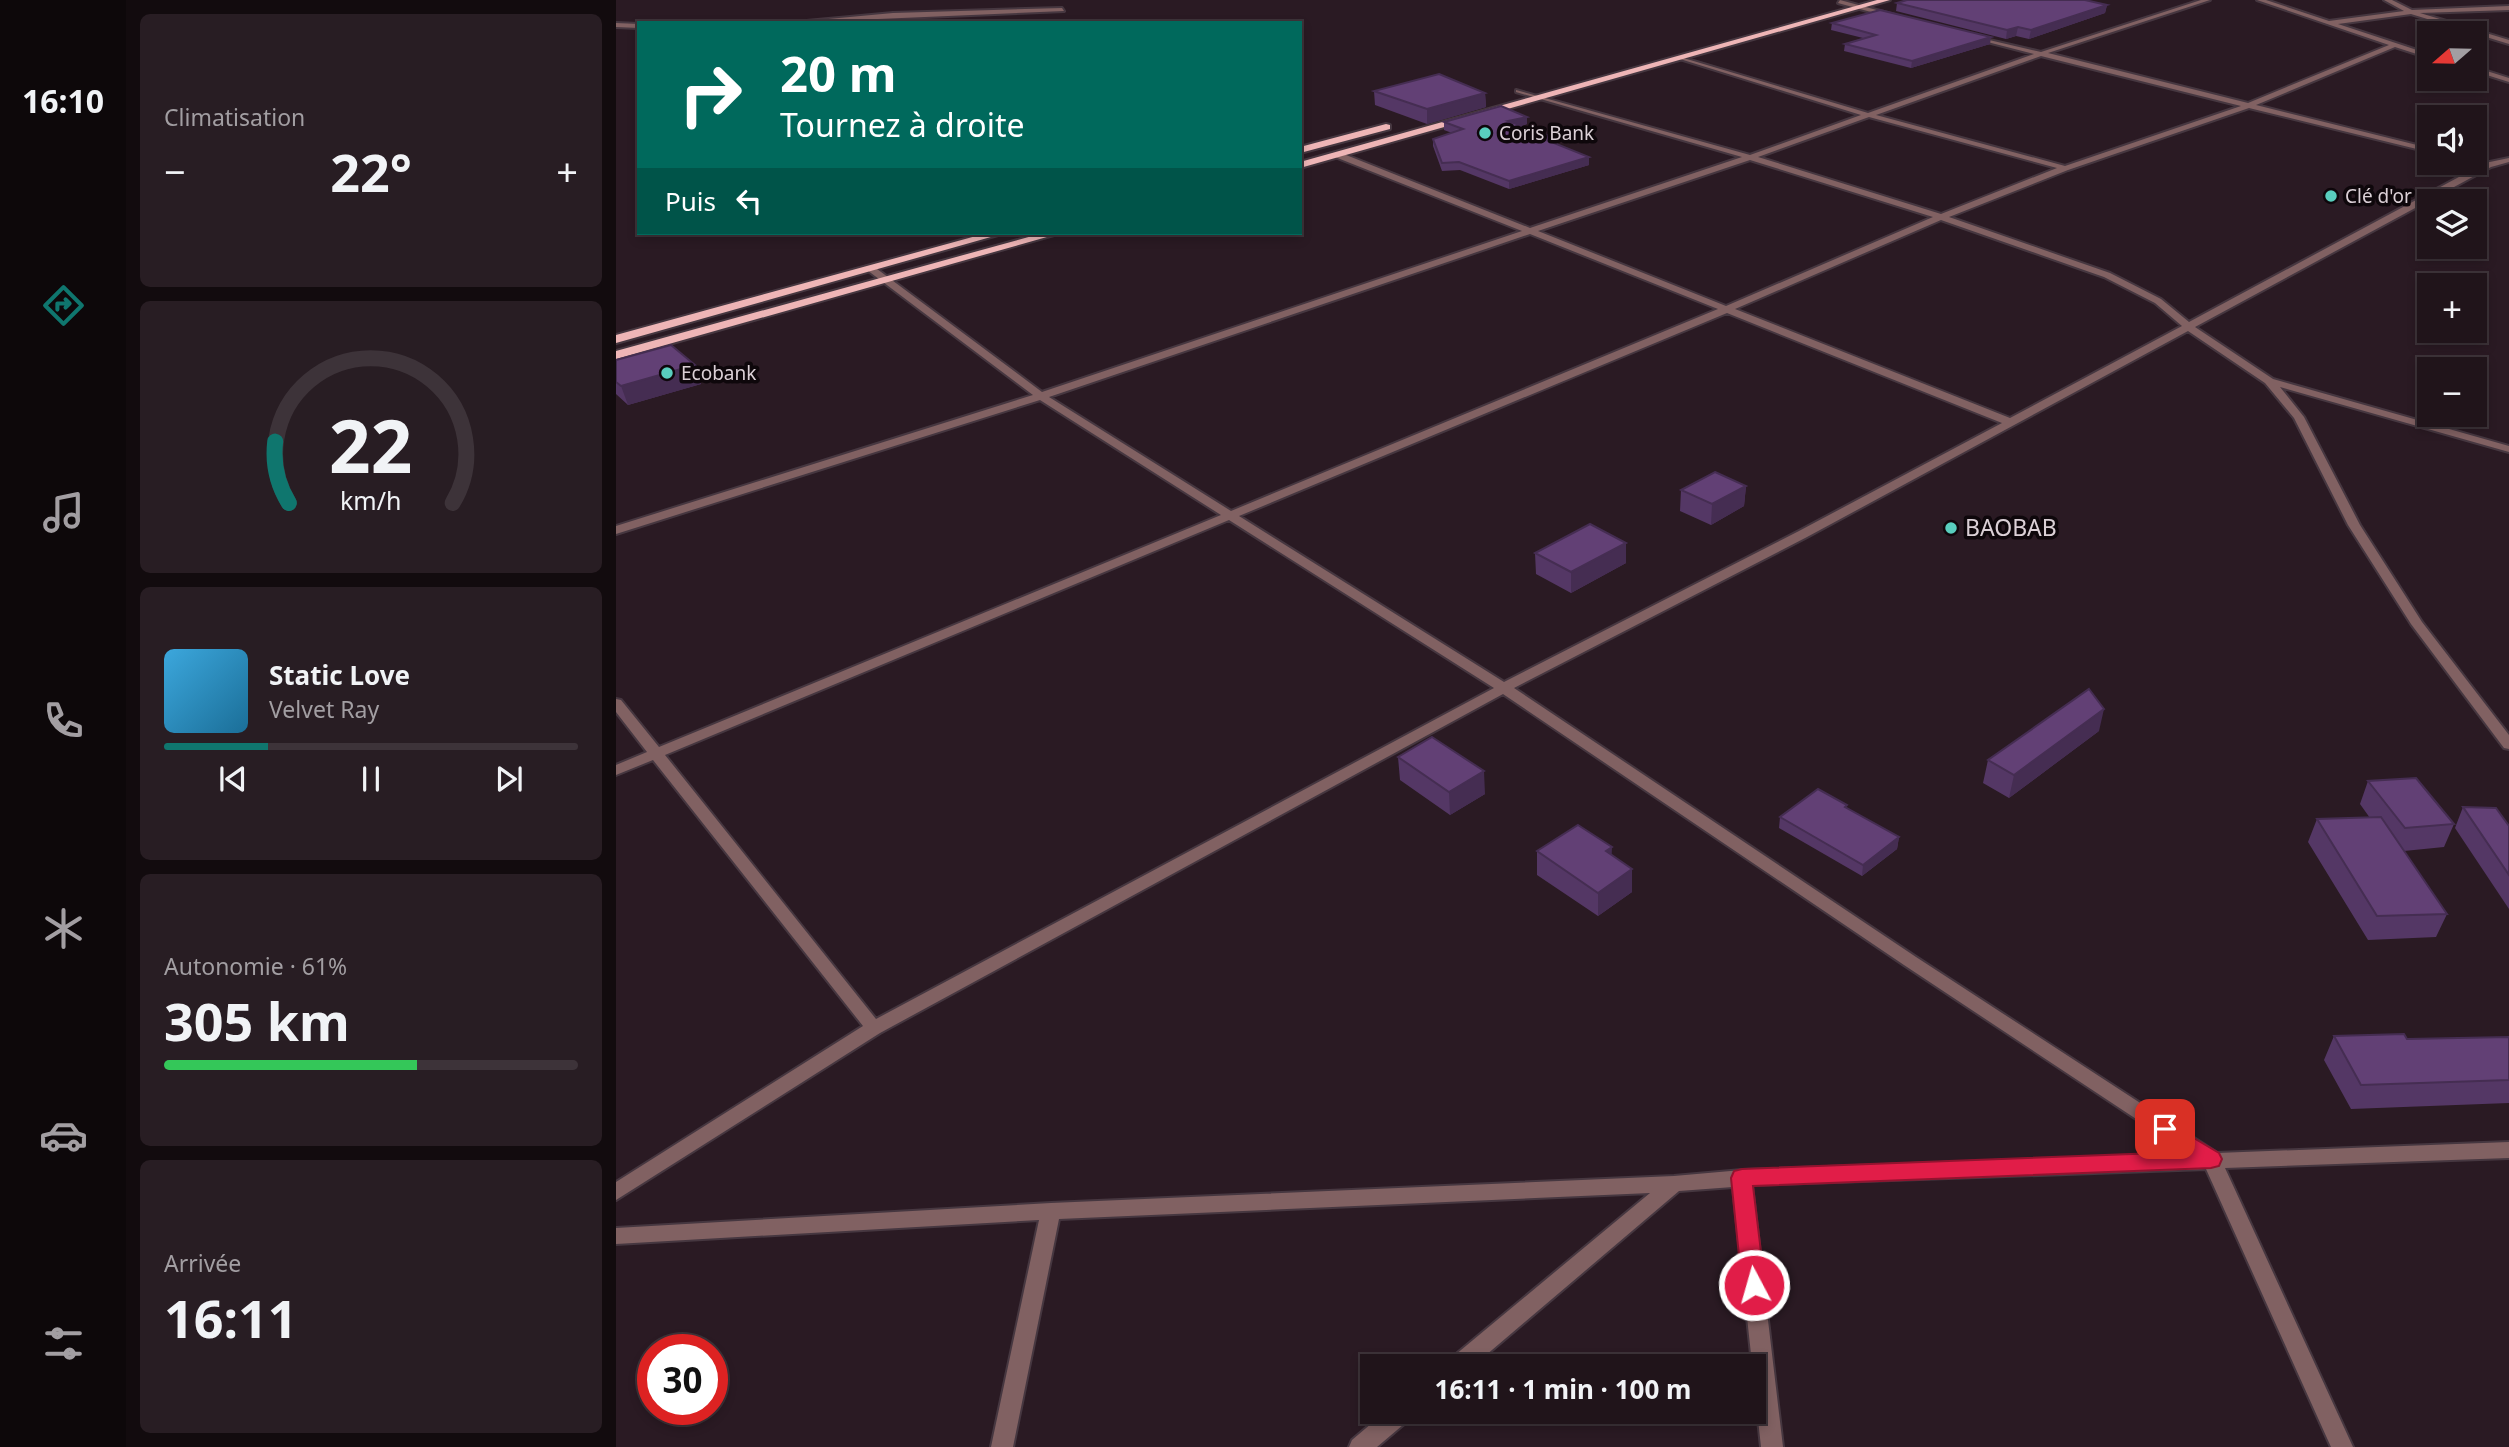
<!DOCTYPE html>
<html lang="fr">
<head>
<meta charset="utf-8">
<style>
	:root { --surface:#20141a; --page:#281d23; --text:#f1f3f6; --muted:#a29ea2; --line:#3d3339; --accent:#0f766e }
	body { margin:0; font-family:"Noto Sans",sans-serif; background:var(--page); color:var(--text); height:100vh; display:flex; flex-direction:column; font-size:26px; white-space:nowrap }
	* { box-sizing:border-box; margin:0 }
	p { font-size:23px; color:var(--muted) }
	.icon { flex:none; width:38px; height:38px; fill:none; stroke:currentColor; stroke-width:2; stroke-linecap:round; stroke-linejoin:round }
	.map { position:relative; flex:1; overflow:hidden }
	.drawer { display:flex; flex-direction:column; gap:14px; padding:14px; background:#120b0e; width:490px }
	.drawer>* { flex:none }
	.hud { position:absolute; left:21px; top:21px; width:665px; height:214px; border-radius:0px; box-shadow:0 4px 10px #0003,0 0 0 2px var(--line); background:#00695c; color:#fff; overflow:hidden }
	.needle { width:46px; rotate:250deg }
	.fabs { position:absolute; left:1801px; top:21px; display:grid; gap:14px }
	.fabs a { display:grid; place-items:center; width:70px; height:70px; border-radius:0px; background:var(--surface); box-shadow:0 4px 10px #0003,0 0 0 2px var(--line); font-size:35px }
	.speed { position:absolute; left:21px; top:1334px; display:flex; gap:14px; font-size:35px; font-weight:700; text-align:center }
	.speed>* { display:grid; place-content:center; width:91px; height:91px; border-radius:50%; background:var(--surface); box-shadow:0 4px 10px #0003,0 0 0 2px var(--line); line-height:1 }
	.speed .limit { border:10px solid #d22; background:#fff; color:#111 }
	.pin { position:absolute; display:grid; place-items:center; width:60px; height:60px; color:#fff; margin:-30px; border-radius:14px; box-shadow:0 4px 10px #0006 }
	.me { position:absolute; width:77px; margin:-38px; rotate:354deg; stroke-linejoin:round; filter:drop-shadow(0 0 5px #0008) }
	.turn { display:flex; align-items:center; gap:24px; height:147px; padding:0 28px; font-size:32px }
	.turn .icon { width:91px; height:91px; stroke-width:2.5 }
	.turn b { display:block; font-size:49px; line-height:60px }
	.then { display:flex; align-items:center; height:66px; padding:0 28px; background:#0003; gap:14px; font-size:26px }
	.big { font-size:52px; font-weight:700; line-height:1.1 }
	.drawer .widget { flex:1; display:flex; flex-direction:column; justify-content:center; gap:10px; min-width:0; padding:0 24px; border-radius:10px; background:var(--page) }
	.drawer .dial { align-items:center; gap:0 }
	.dial svg { height:182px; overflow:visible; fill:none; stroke:var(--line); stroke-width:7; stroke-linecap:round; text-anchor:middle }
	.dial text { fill:var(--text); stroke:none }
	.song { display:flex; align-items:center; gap:21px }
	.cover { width:84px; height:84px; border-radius:10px; background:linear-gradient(135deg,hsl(200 70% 55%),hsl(200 70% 35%)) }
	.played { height:7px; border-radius:4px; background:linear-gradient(90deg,var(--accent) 25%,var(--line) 25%) }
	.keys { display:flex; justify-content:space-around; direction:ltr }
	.heat { display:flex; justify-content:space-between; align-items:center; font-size:38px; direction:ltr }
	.charge { height:10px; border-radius:5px; background:linear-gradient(90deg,#34c759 61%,var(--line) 0) }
	.trip { position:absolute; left:744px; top:1354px; width:406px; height:70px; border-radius:0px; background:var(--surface); box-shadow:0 4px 10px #0003,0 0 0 2px var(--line); font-weight:700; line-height:70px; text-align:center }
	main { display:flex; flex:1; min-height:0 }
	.menu { display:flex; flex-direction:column; width:126px; justify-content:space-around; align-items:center; background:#0d080a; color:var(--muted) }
	.menu .icon { width:49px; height:49px }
	.menu .active { color:var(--accent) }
	.menu b { font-size:32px; color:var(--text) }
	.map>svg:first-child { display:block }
</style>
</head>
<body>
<main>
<nav class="menu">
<b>16:10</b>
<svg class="icon active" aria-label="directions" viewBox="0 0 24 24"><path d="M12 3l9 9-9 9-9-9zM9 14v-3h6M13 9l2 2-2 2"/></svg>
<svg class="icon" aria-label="music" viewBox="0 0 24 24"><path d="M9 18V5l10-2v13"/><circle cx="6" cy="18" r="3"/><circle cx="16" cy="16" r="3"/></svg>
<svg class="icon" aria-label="phone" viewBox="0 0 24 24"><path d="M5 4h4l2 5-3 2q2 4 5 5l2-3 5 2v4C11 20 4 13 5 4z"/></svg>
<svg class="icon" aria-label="climate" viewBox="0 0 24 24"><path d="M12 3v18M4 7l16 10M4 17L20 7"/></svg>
<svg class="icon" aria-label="car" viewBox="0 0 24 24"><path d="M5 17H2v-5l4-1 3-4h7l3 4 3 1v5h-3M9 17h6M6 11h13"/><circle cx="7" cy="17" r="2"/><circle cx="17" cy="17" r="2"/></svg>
<svg class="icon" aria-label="filters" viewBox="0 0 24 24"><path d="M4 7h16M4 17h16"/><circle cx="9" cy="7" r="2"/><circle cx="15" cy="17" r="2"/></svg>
</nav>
<section class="drawer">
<div class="widget"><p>Climatisation</p>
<div class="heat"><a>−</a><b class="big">22°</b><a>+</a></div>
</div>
<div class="widget dial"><svg viewBox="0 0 100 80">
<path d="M14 69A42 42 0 1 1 86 69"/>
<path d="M14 69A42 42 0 0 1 8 42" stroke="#0f766e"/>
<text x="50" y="56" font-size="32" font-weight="700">22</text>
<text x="50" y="72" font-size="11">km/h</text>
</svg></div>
<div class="widget">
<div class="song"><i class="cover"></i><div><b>Static Love</b><p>Velvet Ray</p></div></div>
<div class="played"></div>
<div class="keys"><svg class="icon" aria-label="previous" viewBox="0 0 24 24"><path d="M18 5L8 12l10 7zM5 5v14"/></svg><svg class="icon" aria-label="pause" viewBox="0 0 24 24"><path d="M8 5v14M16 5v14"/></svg><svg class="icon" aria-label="next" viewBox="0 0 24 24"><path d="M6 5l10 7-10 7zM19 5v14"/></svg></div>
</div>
<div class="widget"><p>Autonomie · 61%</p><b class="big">305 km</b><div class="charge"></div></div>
<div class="widget"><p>Arrivée</p><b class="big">16:11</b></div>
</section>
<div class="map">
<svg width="1893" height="1447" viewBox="0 0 1893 1447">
	<rect width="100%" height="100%" fill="#2a1a23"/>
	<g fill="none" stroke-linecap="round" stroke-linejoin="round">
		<defs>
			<path id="minor" d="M1224,0l55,15 1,1 -3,2 -55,-15z
				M1585,0h9l-162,53 200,50 141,-58 -132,-45h9l63,21 75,-10 -20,-11h8l20,10 97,-4v4l-89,3 89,27v4l-98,-30 -73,10 91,30v4l-34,-11 -139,58 173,43v4l-180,-44 -181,62 -119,47 161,56 51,26 28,23 296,-159 24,-5v4l-18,5 -296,160 78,52 236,67v6l-229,-65 24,30 56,108 62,97 87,113v14l-5,-1 -93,-124 -63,-99 -54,-107 -29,-35 -77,-52 -381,206 -293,151 402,269 301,196 292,-11v16l-284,10 128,279h-22l-125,-278 -454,16 31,262h-22l-28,-260 -54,4 -207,176h-26l3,-7 201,-167 -591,26 -46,228h-22l48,-227 -423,24v-16l435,-25 623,-27 68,-6 447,-16 -285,-189 -401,-271 -623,339 -264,167v-18l247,-156 -210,-266 -37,15v-10l31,-13 -31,-40v-13l5,1 38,47 562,-232 -181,-115 -424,134v-8l417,-131 -166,-125v-4h6l169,126 480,-161 -187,-74v-4h6l189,75 212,-71 -226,-65v-2l234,65 111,-40 -181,-56v-2l188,56 166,-59 -62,-16v-2l69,16zM1425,56l200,50 -176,60 -189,-51zM1253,117l188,51 -116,46 -183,-57zM1134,160l183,57 -207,89 -188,-75zM1325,220l163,57 51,26 27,23 -172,92 -275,-109zM914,234l188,75 -487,202 -182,-114zM1111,313l275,110 -203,108 -295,151 -265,-166zM613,520l265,168 -618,331 -211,-264z
				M446,8l2,3 -279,12 108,-10z
				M0,23l23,1v4l-23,-1z
				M1858,67l35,11v4l-35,-11z
				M769,1412h28l-3,7 -33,28h-28l3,-7z"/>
			<path id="trunk" d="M1261,0h13l-590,168v-6z
				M770,124l4,1v4l-90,24v-6z
				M371,233h18l-389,110v-8z
				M427,233h18l-445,126v-8z"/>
		</defs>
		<use href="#minor" stroke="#463740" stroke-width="4"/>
		<use href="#trunk" stroke="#463740" stroke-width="4"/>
		<use href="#minor" fill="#816162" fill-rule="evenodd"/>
		<use href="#trunk" fill="#eeb5b6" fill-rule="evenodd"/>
	</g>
	<path fill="#543765" d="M1281,3l210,2 -2,8 -76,26 -13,-3 -10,3 -110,-28z
		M1216,23l158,21 -79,24 -67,-17 1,-7 18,-6 -32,-8z
		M758,91l111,2 1,14 -59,17 -52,-19z
		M911,117v7l-6,2 37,13v6l31,12v8l-80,24 -49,-19 -18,1 -9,-25v-7l19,-6 -8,-3v-8z
		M0,360l79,5 6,19 -73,21 -12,-11z
		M1130,486l-2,20 -33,19 -31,-14 1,-21z
		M919,553l91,10 -55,30 -35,-19z
		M1483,731l-90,67 -26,-15 5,-23z
		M782,757l87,37 -35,21 -50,-35z
		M1752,781l86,43 -10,23 -40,4 43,63 -11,23 -68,3 -60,-98 9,-23 53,-1 -10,-14z
		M1847,807l46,19v83l-54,-81z
		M1231,808l52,29 -2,12 -35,27 -83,-48 1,-11z
		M921,851l75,4 20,14v23l-34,24 -61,-41z
		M1718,1036l73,3 102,-2v66l-158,6 -27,-49z"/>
	<path fill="#452d52" d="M1491,5l-2,8 -76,26 2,-9z
		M1402,27l-2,9 -10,3 1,-9z
		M1375,37l-1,7 -79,24 1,-7z
		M869,93l1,14 -59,17v-15z
		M911,117v7l-19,5v-8z
		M942,139v7l-9,-5z
		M973,157v8l-80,24v-8z
		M79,365l6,19 -73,21 -7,-19z
		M1130,486l-2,20 -33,19 1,-21z
		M1010,543v20l-55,30v-21z
		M1488,709l-5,22 -90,67 5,-23z
		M868,771l1,23 -35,21 -1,-23z
		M1283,837l-2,12 -35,27 1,-11z
		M996,847l-1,23 -5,-19z
		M1016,869v23l-34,24v-23z"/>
	<path fill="#624075" stroke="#452d52" stroke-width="2" d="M1291,0h178l22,5 -76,25 -13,-3 -11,3 -110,-27z
		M1264,10l111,27 -79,24 -67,-17 31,-9 -44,-12z
		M823,74l46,19 -58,16 -53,-18z
		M885,106l26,11 -19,4 50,18 -9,2 40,16 -80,24 -50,-19 -17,1 -9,-24 30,-10 -19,-7z
		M55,345l24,20 -74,21 -5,-4v-22z
		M1099,472l31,14 -34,18 -31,-14z
		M974,524l36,19 -55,29 -36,-19z
		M1473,689l15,20 -90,66 -26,-15z
		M816,737l52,34 -35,21 -51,-35z
		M1800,778l38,46 -49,4 -37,-47z
		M1202,789l29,16 -2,2 54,30 -36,28 -83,-48z
		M1847,807l33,1 13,18v49z
		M1765,817l66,97 -70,2 -60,-97z
		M962,825l34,22 -6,4 26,18 -34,24 -61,-42z
		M1788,1034l3,5 102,-2v43l-148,5 -27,-49z"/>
	<path fill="#e11d48" stroke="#92132f" stroke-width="2" d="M1549,1121l54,32 3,6 -3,7 -8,2 -458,18 12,99 -3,7 -8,3 -8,-3 -4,-7 -11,-107 3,-7 8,-2 441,-17 -26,-17 -3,-6 3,-6z"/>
	<g fill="#59cebe" stroke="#0e070b" stroke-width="2.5">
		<circle cx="869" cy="133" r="7"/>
		<circle cx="1715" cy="196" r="7"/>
		<circle cx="51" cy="373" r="7"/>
		<circle cx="1335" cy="528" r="7"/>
	</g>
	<g text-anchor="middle" stroke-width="7" stroke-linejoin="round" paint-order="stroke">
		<g font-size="19" fill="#dbd0d6" stroke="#0e070b" text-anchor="start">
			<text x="883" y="140">Coris Bank</text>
			<text x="1729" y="203">Clé d'or</text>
			<text x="65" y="380">Ecobank</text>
		</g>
		<g font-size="23" fill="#dbd0d6" stroke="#0e070b" text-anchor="start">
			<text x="1349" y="536">BAOBAB</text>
		</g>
	</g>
</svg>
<div class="fabs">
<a><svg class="needle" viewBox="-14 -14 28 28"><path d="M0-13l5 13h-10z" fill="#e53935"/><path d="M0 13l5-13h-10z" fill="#a29ea2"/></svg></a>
<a><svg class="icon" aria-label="sound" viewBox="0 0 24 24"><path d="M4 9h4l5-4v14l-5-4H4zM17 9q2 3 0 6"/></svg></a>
<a><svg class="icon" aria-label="layers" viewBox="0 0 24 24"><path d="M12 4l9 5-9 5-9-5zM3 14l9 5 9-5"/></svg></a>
<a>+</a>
<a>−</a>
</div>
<div class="speed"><div class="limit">30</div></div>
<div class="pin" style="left:1549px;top:1129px;background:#d93025"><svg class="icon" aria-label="arrive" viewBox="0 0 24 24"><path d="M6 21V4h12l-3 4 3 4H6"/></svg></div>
<svg class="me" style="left:1138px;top:1285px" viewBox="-20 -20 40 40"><circle r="17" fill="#e11d48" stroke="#fff" stroke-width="3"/><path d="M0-11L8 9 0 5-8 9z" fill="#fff"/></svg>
<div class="trip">16:11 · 1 min · 100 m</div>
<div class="hud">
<div class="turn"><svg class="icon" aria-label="right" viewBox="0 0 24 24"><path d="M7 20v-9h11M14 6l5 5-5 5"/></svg><div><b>20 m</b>Tournez à droite</div></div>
<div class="then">Puis<svg class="icon" aria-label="left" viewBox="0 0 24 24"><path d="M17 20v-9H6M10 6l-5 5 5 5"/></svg></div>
</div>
</div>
</main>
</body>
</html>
